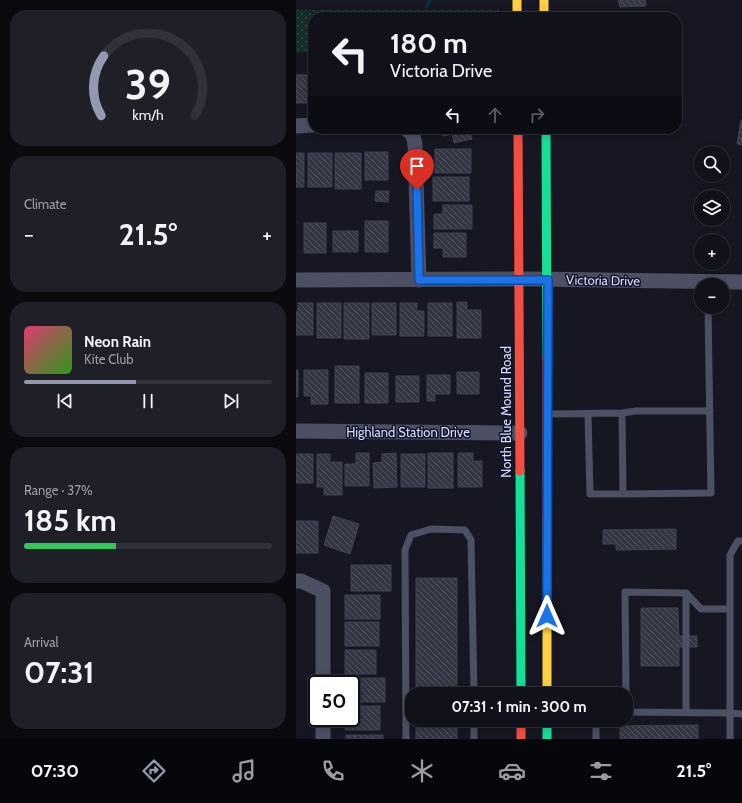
<!DOCTYPE html>
<html lang="en">
<head>
<meta charset="utf-8">
<style>
	:root { --surface:#10111a; --page:#1e1f27; --text:#f1f3f6; --muted:#9c9da2; --line:#303139; --accent:#9598b0 }
	body { margin:0; font-family:Cabin,sans-serif; background:var(--page); color:var(--text); height:100vh; display:flex; flex-direction:column; font-size:15px; white-space:nowrap }
	* { box-sizing:border-box; margin:0 }
	p { font-size:13px; color:var(--muted) }
	.icon { flex:none; width:22px; height:22px; fill:none; stroke:currentColor; stroke-width:2; stroke-linecap:round; stroke-linejoin:round }
	.map { position:relative; flex:1; overflow:hidden }
	.side { display:flex; flex-direction:column; gap:10px; padding:10px; background:#09090e; width:296px }
	.side>* { flex:none }
	.banner { position:absolute; left:12px; top:12px; width:374px; height:122px; border-radius:16px; box-shadow:0 2px 10px #0003,0 0 0 1px var(--line); background:#10111a; color:var(--text); overflow:hidden }
	.buttons { position:absolute; left:398px; top:146px; display:grid; gap:8px }
	.buttons a { display:grid; place-items:center; width:36px; height:36px; border-radius:50%; background:var(--surface); box-shadow:0 2px 10px #0003,0 0 0 1px var(--line); font-size:20px }
	.speed { position:absolute; left:12px; top:675px; display:flex; gap:8px; font-size:20px; font-weight:700; text-align:center }
	.speed>* { display:grid; place-content:center; width:52px; height:52px; border-radius:50%; background:var(--surface); box-shadow:0 2px 10px #0003,0 0 0 1px var(--line); line-height:1 }
	.speed .limit { border:2px solid #111; border-radius:6px; background:#fff; color:#111 }
	.pin { position:absolute; display:grid; place-items:center; width:34px; height:34px; color:#fff; margin:-41px -17px; border-radius:50% 50% 50% 0; rotate:-45deg; box-shadow:0 0 4px #0007 }
	.pin .icon { rotate:45deg }
	.me { position:absolute; width:44px; margin:-22px; rotate:0deg; stroke-linejoin:round; filter:drop-shadow(0 0 3px #0008) }
	.turn { display:flex; align-items:center; gap:14px; height:84px; padding:0 16px; font-size:18px }
	.turn .icon { width:52px; height:52px; stroke-width:2.5 }
	.turn b { display:block; font-size:28px; line-height:34px }
	.lanes { display:flex; align-items:center; height:38px; padding:0 16px; background:#0003; justify-content:center; gap:20px; direction:ltr }
	.lanes .off { opacity:.35 }
	.big { font-size:30px; font-weight:700; line-height:1.1 }
	.side .card { flex:1; display:flex; flex-direction:column; justify-content:center; gap:6px; min-width:0; padding:0 14px; border-radius:16px; background:var(--page) }
	.side .dial { align-items:center; gap:0 }
	.dial svg { height:104px; overflow:visible; fill:none; stroke:var(--line); stroke-width:7; stroke-linecap:round; text-anchor:middle }
	.dial text { fill:var(--text); stroke:none }
	.song { display:flex; align-items:center; gap:12px }
	.cover { width:48px; height:48px; border-radius:6px; background:linear-gradient(135deg,hsl(340 70% 55%),hsl(110 70% 35%)) }
	.played { height:4px; border-radius:2px; background:linear-gradient(90deg,var(--accent) 45%,var(--line) 45%) }
	.keys { display:flex; justify-content:space-around; direction:ltr }
	.heat { display:flex; justify-content:space-between; align-items:center; font-size:22px; direction:ltr }
	.charge { height:6px; border-radius:3px; background:linear-gradient(90deg,#34c759 37%,var(--line) 0) }
	.trip { position:absolute; left:109px; top:687px; width:228px; height:40px; border-radius:16px; background:var(--surface); box-shadow:0 2px 10px #0003,0 0 0 1px var(--line); font-weight:700; line-height:40px; text-align:center }
	.dock { display:flex; height:64px; justify-content:space-around; align-items:center; background:#06070a; color:var(--muted) }
	.dock .icon { width:28px; height:28px }
	.dock .selected { color:var(--accent) }
	.dock b { font-size:18px; color:var(--text) }
	main { display:flex; flex:1; min-height:0 }
	.map>svg:first-child { display:block }
</style>
</head>
<body>
<main>
<section class="side">
<div class="card dial"><svg viewBox="0 0 100 80">
<path d="M14 69A42 42 0 1 1 86 69"/>
<path d="M14 69A42 42 0 0 1 16 23" stroke="#9598b0"/>
<text x="50" y="56" font-size="32" font-weight="700">39</text>
<text x="50" y="72" font-size="11">km/h</text>
</svg></div>
<div class="card"><p>Climate</p>
<div class="heat"><a>−</a><b class="big">21.5°</b><a>+</a></div>
</div>
<div class="card">
<div class="song"><i class="cover"></i><div><b>Neon Rain</b><p>Kite Club</p></div></div>
<div class="played"></div>
<div class="keys"><svg class="icon" aria-label="previous" viewBox="0 0 24 24"><path d="M18 5L8 12l10 7zM5 5v14"/></svg><svg class="icon" aria-label="pause" viewBox="0 0 24 24"><path d="M8 5v14M16 5v14"/></svg><svg class="icon" aria-label="next" viewBox="0 0 24 24"><path d="M6 5l10 7-10 7zM19 5v14"/></svg></div>
</div>
<div class="card"><p>Range · 37%</p><b class="big">185 km</b><div class="charge"></div></div>
<div class="card"><p>Arrival</p><b class="big">07:31</b></div>
</section>
<div class="map">
<svg width="446" height="739" viewBox="0 0 446 739">
	<defs>
		<pattern id="grass-dots" width="8" height="8" patternUnits="userSpaceOnUse"><rect width="8" height="8" fill="#152d28"/><path d="M2 2h.1M6 6h.1" fill="none" stroke="#364b48" stroke-width="1.8" stroke-linecap="round"/></pattern>
		<pattern id="building-back-hatch" width="6" height="6" patternUnits="userSpaceOnUse"><rect width="6" height="6" fill="#343644"/><path d="M-1 5l2 2M0 0l6 6M5-1l2 2" fill="none" stroke="#515360"/></pattern>
	</defs>
	<rect width="100%" height="100%" fill="#161722"/>
	<path fill="url(#grass-dots)" d="M0,10h203v7h-186v35h-17z"/>
	<g fill="none" stroke-linecap="round" stroke-linejoin="round">
		<path stroke="#0f2c40" stroke-width="3.5" d="M131,6l3,-6"/>
	</g>
	<path fill="url(#building-back-hatch)" stroke="#414255" d="M322,0h27l1,6 -26,1 -1,-5h-1z
		M0,75h17v28h-17z
		M445,120h1v25l-5,-1z
		M145,129h29l2,10 -18,4 -2,-9 -9,2z
		M139,149h36v24h-36z
		M69,152h23v28h-23z
		M0,153h8v34h-8z
		M12,153h24v34h-24z
		M39,153h26v36h-26z
		M137,177h36v24h-36z
		M80,191h13l-1,11 -13,-1z
		M147,205h29v24h-38v-15h9z
		M69,221h23v31h-23z
		M8,223h22v30h-22z
		M37,231h25v21h-25z
		M138,233h32v24h-23v-9h-9z
		M161,302h10v8h14v28h-24z
		M2,303h15v32h-17v-23h2z
		M21,303h24v35h-24z
		M48,303h25v36h-25z
		M76,303h24v32h-24z
		M104,303h17v8h7v25h-24z
		M132,303h24v33h-24z
		M39,366h24v37h-24z
		M0,370h2v27h-2z
		M8,370h24v34h-17v-8h-7z
		M161,372h22v22h-22z
		M69,373h23v30h-23z
		M131,375h23v19h-15v7h-8z
		M100,376h23v26h-23z
		M60,453h13v33h-24v-22h11z
		M100,453l1,34 -23,1 -1,-25 9,-1v-8z
		M132,453h25v35h-25z
		M162,453h15v8h9v26h-24z
		M0,454h17v29h-17z
		M21,454h13v8h12v33h-18v-8h-7z
		M105,454h24v33h-24z
		M37,516l26,8 -9,30 -26,-9z
		M0,521h22v32h-22z
		M380,529v20l-60,1v-6h-13v-14z
		M55,565h40v26h-40z
		M120,578h41v116h-41z
		M49,595h35v24h-35z
		M345,608h37l1,28h18v11h-18v19h-38z
		M49,622h34v24h-34z
		M49,650h31v24h-31z
		M49,678h40v24h-34v-18h-6z
		M55,706h29v24h-35v-12h6z
		M120,720h41v19h-41z
		M402,725v14h-78v-13z
		M50,735h37v4h-37z"/>
	<g fill="none" stroke-linecap="round" stroke-linejoin="round">
		<path stroke="#4c5062" stroke-width="7" d="M326,413l14,-2h74
			M254,414l72,-1 1,81h-33l-2,-80
			M327,494l88,-1 -3,-186
			M446,541h-4l-8,14v158l12,1
			M390,593v119
			M330,694l-1,-102 61,1 15,16h29
			M330,712l104,1v26
			M178,720v19
			M110,739l-1,-189 6,-15 20,-6 34,1 6,10 3,154
			M300,739v-19"/>
		<path stroke="#4c5062" stroke-width="15" d="M0,126l17,-1
			M110,129c7,4 8,9 9,16l4,135
			M0,280l238,-1 208,3
			M0,431l224,2
			M0,581h5l22,10v93
			M27,718v21"/>
		<path stroke="#16e098" stroke-width="9" d="M250,129l1,229
			M224,471l1,223
			M251,720v19"/>
		<path stroke="#ffcf43" stroke-width="9" d="M221,0v17
			M248,0v17
			M251,519v175"/>
		<path stroke="#f24e42" stroke-width="9" d="M222,129l2,342
			M251,358v161
			M225,720v19"/>
	</g>
	<g fill="none" stroke-linecap="round" stroke-linejoin="round">
		<defs>
			<path id="route" d="M121,190l2,90h129l-1,336"/>
		</defs>
		<use href="#route" stroke="#114b97" stroke-width="10"/>
		<use href="#route" stroke="#1a73e8" stroke-width="7"/>
	</g>
	<g text-anchor="middle" stroke-width="3" stroke-linejoin="round" paint-order="stroke">
		<g font-size="13" fill="#d9ddfd" stroke="#111327">
			<text transform="translate(307 280) rotate(1)" y="5">Victoria Drive</text>
			<text transform="translate(210 412) rotate(-90)" y="5">North Blue Mound Road</text>
			<text x="112" y="437">Highland Station Drive</text>
		</g>
	</g>
</svg>
<div class="buttons">
<a><svg class="icon" aria-label="search" viewBox="0 0 24 24"><circle cx="10" cy="10" r="6"/><path d="M15 15l6 6"/></svg></a>
<a><svg class="icon" aria-label="layers" viewBox="0 0 24 24"><path d="M12 4l9 5-9 5-9-5zM3 14l9 5 9-5"/></svg></a>
<a>+</a>
<a>−</a>
</div>
<div class="speed"><div class="limit">50</div></div>
<div class="pin" style="left:121px;top:190px;background:#d93025"><svg class="icon" aria-label="arrive" viewBox="0 0 24 24"><path d="M6 21V4h12l-3 4 3 4H6"/></svg></div>
<svg class="me" style="left:251px;top:616px" viewBox="-20 -20 40 40"><path d="M0-17L14 15 0 8-14 15z" fill="#1a73e8" stroke="#fff" stroke-width="4"/></svg>
<div class="trip">07:31 · 1 min · 300 m</div>
<div class="banner">
<div class="turn"><svg class="icon" aria-label="left" viewBox="0 0 24 24"><path d="M17 20v-9H6M10 6l-5 5 5 5"/></svg><div><b>180 m</b>Victoria Drive</div></div>
<div class="lanes"><svg class="icon" aria-label="left" viewBox="0 0 24 24"><path d="M17 20v-9H6M10 6l-5 5 5 5"/></svg><svg class="icon off" aria-label="ahead" viewBox="0 0 24 24"><path d="M12 20V5M6 11l6-6 6 6"/></svg><svg class="icon off" aria-label="right" viewBox="0 0 24 24"><path d="M7 20v-9h11M14 6l5 5-5 5"/></svg></div>
</div>
</div>
</main>
<nav class="dock">
<b>07:30</b>
<svg class="icon selected" aria-label="directions" viewBox="0 0 24 24"><path d="M12 3l9 9-9 9-9-9zM9 14v-3h6M13 9l2 2-2 2"/></svg>
<svg class="icon" aria-label="music" viewBox="0 0 24 24"><path d="M9 18V5l10-2v13"/><circle cx="6" cy="18" r="3"/><circle cx="16" cy="16" r="3"/></svg>
<svg class="icon" aria-label="phone" viewBox="0 0 24 24"><path d="M5 4h4l2 5-3 2q2 4 5 5l2-3 5 2v4C11 20 4 13 5 4z"/></svg>
<svg class="icon" aria-label="climate" viewBox="0 0 24 24"><path d="M12 3v18M4 7l16 10M4 17L20 7"/></svg>
<svg class="icon" aria-label="car" viewBox="0 0 24 24"><path d="M5 17H2v-5l4-1 3-4h7l3 4 3 1v5h-3M9 17h6M6 11h13"/><circle cx="7" cy="17" r="2"/><circle cx="17" cy="17" r="2"/></svg>
<svg class="icon" aria-label="filters" viewBox="0 0 24 24"><path d="M4 7h16M4 17h16"/><circle cx="9" cy="7" r="2"/><circle cx="15" cy="17" r="2"/></svg>
<b>21.5°</b>
</nav>
</body>
</html>
